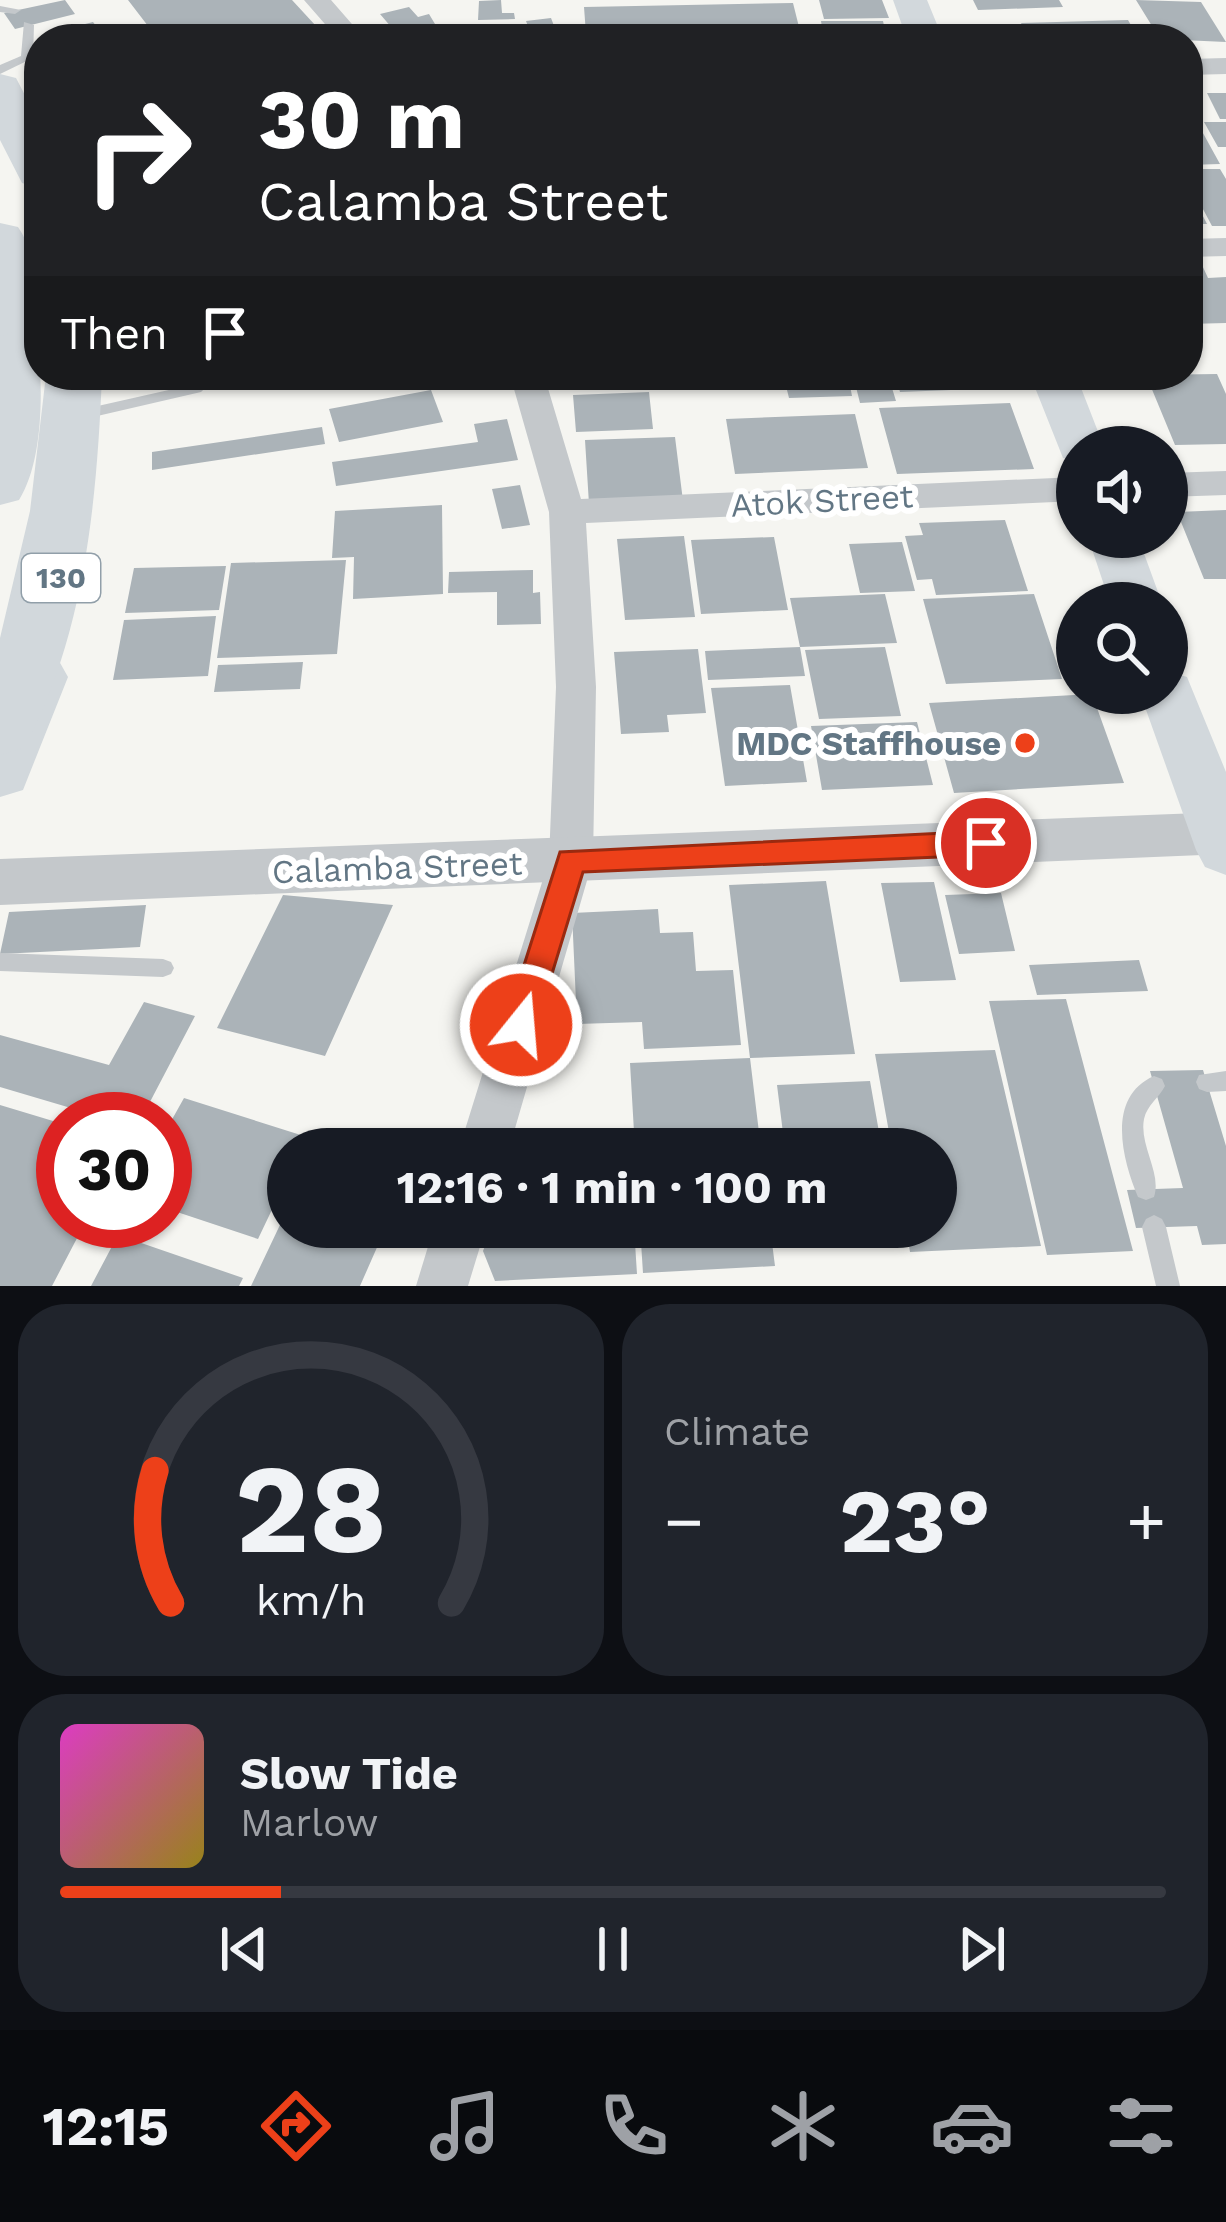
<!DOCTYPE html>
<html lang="en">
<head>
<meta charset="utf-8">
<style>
	:root { --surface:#171b24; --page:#20242c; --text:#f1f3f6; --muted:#9ea1a6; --line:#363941; --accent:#ed4019 }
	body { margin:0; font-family:"Work Sans",sans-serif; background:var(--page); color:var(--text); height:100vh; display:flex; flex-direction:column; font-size:45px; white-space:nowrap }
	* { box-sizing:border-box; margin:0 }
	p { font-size:39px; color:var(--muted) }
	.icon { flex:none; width:66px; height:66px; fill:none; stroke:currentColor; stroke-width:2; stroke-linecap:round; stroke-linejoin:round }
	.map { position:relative; height:1286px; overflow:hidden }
	.details { display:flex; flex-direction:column; gap:18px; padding:18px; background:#0d0f14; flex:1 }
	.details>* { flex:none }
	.banner { position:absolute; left:24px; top:24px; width:1179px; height:366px; border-radius:48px; box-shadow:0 3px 9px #0004; background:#202124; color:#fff; overflow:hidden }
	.fabs { position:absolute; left:1056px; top:426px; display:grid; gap:24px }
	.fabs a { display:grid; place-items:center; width:132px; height:132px; border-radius:50%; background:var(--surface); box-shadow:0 3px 9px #0004; font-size:60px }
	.speed { position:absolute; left:36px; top:1092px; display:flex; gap:24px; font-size:60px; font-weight:700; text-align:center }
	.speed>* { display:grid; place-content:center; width:156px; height:156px; border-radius:50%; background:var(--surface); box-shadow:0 3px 9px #0004; line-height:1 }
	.speed .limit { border:18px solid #d22; background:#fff; color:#111 }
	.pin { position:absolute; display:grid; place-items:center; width:102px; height:102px; color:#fff; margin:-51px; border:6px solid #fff; border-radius:50%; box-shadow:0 3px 12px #0007 }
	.me { position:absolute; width:132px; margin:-66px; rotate:17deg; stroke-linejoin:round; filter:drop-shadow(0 0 9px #0008) }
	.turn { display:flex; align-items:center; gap:42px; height:252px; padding:0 36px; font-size:54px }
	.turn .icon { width:156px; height:156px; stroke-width:2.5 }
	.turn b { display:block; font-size:84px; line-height:102px }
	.then { display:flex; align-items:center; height:114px; padding:0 36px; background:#0003; gap:24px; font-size:45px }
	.big { font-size:90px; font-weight:700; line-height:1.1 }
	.details .widget { flex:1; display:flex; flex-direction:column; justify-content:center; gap:18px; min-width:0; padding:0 42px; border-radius:48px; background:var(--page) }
	.details .dial { align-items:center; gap:0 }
	.dial svg { height:312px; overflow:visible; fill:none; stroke:var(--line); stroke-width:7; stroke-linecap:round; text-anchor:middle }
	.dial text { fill:var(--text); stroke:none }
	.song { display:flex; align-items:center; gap:36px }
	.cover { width:144px; height:144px; border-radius:18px; background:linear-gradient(135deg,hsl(310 70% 55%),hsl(50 70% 35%)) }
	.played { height:12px; border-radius:6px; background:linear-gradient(90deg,var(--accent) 20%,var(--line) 20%) }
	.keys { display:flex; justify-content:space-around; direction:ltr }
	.heat { display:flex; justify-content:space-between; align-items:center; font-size:66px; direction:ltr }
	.details .tiles { flex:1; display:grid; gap:18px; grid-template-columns:1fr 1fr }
	.widget:last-child { grid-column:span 2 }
	.trip { position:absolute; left:267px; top:1128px; width:690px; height:120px; border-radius:60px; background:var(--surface); box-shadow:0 3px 9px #0004; font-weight:700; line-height:120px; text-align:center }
	.menu { display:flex; height:192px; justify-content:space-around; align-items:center; background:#090b0e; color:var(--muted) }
	.menu .icon { width:84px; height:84px }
	.menu .selected { color:var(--accent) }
	.menu b { font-size:54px; color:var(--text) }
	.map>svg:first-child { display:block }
</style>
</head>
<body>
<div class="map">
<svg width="1226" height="1286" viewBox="0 0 1226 1286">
	<rect width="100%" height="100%" fill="#f5f5f1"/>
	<path fill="#abb3b8" d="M65,0l10,14 -60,15 -11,-16z
		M128,0h164l36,39h-170z
		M501,0l1,13h12l1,6 -37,1 1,-19z
		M819,0h63l7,18 -65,1z
		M973,0h86l4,7 -85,3z
		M1136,0l65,2 25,40 -66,-3z
		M793,3l9,36h-71l-1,-8 -144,3 -2,-27z
		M409,7l9,10 11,-3 9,15 -15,-1 -6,1 5,6 -33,4 9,-4 -18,-21z
		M551,18l5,13 -25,3 -5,-13z
		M1128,20l11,19h-110l-8,-16z
		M821,21h62l4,18h-63z
		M93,22l10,13 -49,4 -4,-6z
		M1207,93h19v26h-6z
		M1204,122h22v25h-8z
		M1198,124l22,40 -32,1v-40z
		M1188,169h32l6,10v47h-14l-24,-45z
		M1188,187l19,37h-19z
		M1202,265l6,13 18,-1v46l-38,1v-58z
		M1217,374l9,20v50l-51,1 -29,-70z
		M578,375h91v4l-90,4z
		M848,375l4,21 -63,2 -5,-20z
		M853,375h35l8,26 -36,2z
		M895,375h103l4,13 -102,4z
		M431,390l12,32 -104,20 -10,-33z
		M649,392l4,37 -77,3 -3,-37z
		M1010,403l24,66 -137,5 -18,-66z
		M855,414l13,54 -133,6 -9,-55z
		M507,419l11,41 -182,26 -4,-24 146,-20 -4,-18z
		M322,427l3,17 -173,26v-18z
		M675,437l8,64 -94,3 -4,-64z
		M520,485l10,40 -28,4 -10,-40z
		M442,505l1,89 -90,5 1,-42 -22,1 3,-47z
		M1226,510v69h-22l-27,-67z
		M1005,520l23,71 -92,4 -4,-16 -15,1 -12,-44 18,-1 -4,-12z
		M684,536l11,81 -70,3 -8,-81z
		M774,537l14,73 -87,4 -10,-74z
		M902,542l13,49 -55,2 -11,-49z
		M346,560l-9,94 -120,4 14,-95z
		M226,566l-7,44 -94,3 9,-45z
		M533,570v23l7,-1 1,32 -44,1v-33l-49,1 1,-21z
		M885,594l12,49 -97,4 -10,-49z
		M1034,594l28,85 -116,5 -23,-85z
		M216,616l-8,60 -95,4 11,-60z
		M800,647l5,29 -97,4 -3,-29z
		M885,647l16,69 -82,3 -14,-69z
		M698,649l8,64 -39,2 2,17 -48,2 -7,-82z
		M303,662l-3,27 -86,3 4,-27z
		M790,685l17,97 -82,4 -14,-98z
		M1092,694l32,89 -170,10 -25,-90z
		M917,722l16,63 -111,5 -11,-64z
		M826,881l29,173 -105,4 -21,-173z
		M934,882l22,98 -56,2 -19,-99z
		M1001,893l14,58 -56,3 -14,-59z
		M283,895l110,10 -68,151 -108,-28z
		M146,905l-6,42 -140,7 9,-42z
		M658,909l2,24 33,-1 3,39 37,-1 8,75 -97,4 -2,-27 -65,2 -5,-111z
		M1139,960l9,31 -111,4 -8,-30z
		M1066,999l67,252 -86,4 -58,-254z
		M144,1002l51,14 -54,103h-33l-108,-32v-52l109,30z
		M995,1050l46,196 -131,6 -4,-25h30v-78h-44l-17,-95z
		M750,1058l11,91h-126l-5,-86z
		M1203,1070l23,76v98l-24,1 -5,-19 -61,2 -9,-38 56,-2 -33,-117z
		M870,1081l12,68h-97l-8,-64z
		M184,1098l123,39 -6,12h-13v27l-30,63 -93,-31v-76z
		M0,1105l63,19v97h23l-34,65h-52z
		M288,1208v19h98l-26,59h-109z
		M492,1227h142l3,47 -142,7 -12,-30z
		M640,1227h130l5,39 -132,7z
		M795,1227h100l3,14 -100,5z
		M118,1235l125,43 -4,8h-148z"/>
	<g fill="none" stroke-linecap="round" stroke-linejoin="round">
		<path fill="#c4c8cb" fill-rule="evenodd" d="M0,6l21,4 -6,4 -15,-2z
			M24,22l10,3 -1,33 -33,16v-9l21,-9z
			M202,375h17l-18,17 -121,28 -8,-5 8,-5 111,-25z
			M0,953l163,6 8,3 3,6 -3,6 -8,3 -163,-6z
			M1226,1071v20l-19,1 -8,-3 -3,-7 3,-7z
			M1154,1076l8,3 3,7c-6,12 -18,19 -21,33 -5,27 18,54 10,78l-8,3 -8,-3c-16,-38 -32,-100 16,-121z
			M1154,1215l8,4 4,8 14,59h-24l-14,-59 4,-8z"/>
		<path fill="#c4c8cb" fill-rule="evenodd" d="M304,0h27l34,39h-27z
			M1226,58v16l-38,1v-16z
			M1226,238v18l-38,1v-18z
			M510,375h34l37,124 496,-22v24l-491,22 10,164 -3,173 -84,289h-50l90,-289 7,-173 -7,-175z
			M1226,471v24l-59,2v-24z
			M434,1227h52l-18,59h-52z"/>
		<path fill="#c4c8cb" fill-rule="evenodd" d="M1226,812v42l-1226,51v-46z"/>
		<path fill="#d2d8dc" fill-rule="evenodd" d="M893,0h34l16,39h-36z
			M1030,375h46l28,72h-27v15l-14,-4z
			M1088,537h50l24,66h-52z
			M1167,671l20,6 39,95v103l-21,-8 -9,-17 -56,-157h27z"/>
		<path fill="#d2d8dc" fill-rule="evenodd" d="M0,238l17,4 6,10c16,64 32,190 -4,248l-19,5z
			M37,654l22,7 9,16 -45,113 -23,7v-104l15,-32z"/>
		<path fill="#d2d8dc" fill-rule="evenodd" d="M0,74l16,4 23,44v66l-17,-5 -22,-43z
			M0,223l18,4c20,28 21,76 1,104l-19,5z
			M46,375h56c-5,124 -17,261 -78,373l-24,7v-117l30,-127z"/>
	</g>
	<path fill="#ed4019" stroke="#9a2a10" stroke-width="3" d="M986,831l15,12 -15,12 -403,17 -50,164 -12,4 -12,-4 -4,-11 55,-173z"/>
	<circle fill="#ed4019" stroke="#fff" stroke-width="4.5" cx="1025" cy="743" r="12"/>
	<g text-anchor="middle" stroke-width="12" stroke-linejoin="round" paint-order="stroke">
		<rect fill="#fff" stroke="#919fa9" stroke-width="3" x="22" y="554" width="78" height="48" rx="9"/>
		<g font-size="30" font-weight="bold" fill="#627684">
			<text x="61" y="588">130</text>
		</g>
		<g font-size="33" fill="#627684" stroke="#fff">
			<text transform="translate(822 500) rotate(-3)" y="12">Atok Street</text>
			<text transform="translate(397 867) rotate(-2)" y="12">Calamba Street</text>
		</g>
		<g font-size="33" font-weight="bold" fill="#627684" stroke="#fff" text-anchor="end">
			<text x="1001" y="755">MDC Staffhouse</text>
		</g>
	</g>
</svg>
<div class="fabs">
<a><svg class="icon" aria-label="sound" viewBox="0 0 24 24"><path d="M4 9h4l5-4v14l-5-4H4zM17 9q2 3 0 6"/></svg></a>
<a><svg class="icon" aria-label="search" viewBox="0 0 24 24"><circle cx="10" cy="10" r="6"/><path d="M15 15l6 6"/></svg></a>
</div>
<div class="speed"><div class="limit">30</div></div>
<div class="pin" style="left:986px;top:843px;background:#d93025"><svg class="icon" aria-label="arrive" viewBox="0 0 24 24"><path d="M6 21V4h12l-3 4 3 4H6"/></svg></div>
<svg class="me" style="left:521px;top:1025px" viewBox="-20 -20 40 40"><circle r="17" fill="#ed4019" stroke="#fff" stroke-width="3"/><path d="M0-11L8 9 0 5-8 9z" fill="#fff"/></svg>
<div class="trip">12:16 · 1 min · 100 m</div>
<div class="banner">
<div class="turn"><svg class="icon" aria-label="right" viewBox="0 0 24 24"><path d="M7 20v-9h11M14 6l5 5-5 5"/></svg><div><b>30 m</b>Calamba Street</div></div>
<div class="then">Then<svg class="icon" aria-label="arrive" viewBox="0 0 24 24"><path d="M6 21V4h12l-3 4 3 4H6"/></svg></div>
</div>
</div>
<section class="details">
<div class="tiles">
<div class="widget dial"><svg viewBox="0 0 100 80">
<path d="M14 69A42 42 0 1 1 86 69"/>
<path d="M14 69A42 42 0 0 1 10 35" stroke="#ed4019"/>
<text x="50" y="56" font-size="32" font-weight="700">28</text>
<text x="50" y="72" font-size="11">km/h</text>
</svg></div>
<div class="widget"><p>Climate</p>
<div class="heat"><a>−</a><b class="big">23°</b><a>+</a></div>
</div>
<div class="widget">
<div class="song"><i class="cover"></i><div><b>Slow Tide</b><p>Marlow</p></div></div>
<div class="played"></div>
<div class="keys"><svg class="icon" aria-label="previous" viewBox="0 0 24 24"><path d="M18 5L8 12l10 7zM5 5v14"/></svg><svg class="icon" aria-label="pause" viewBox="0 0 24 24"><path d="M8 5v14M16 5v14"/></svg><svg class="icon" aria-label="next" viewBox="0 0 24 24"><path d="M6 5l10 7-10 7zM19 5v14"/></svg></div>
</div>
</div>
</section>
<nav class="menu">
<b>12:15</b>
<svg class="icon selected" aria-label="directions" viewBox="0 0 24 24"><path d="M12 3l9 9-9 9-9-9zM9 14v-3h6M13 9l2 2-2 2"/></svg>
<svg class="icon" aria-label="music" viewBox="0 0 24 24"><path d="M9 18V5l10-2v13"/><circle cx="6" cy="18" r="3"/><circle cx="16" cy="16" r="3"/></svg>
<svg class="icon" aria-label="phone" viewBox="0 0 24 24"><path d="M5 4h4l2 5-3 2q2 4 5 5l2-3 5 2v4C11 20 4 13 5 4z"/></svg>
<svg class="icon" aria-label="climate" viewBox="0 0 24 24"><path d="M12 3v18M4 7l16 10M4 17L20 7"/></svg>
<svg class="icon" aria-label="car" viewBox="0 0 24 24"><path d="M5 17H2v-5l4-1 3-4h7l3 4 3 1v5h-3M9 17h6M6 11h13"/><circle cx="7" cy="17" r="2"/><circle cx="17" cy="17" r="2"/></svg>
<svg class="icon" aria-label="filters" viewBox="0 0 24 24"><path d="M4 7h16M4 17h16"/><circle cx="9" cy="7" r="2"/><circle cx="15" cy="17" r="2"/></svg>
</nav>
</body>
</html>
